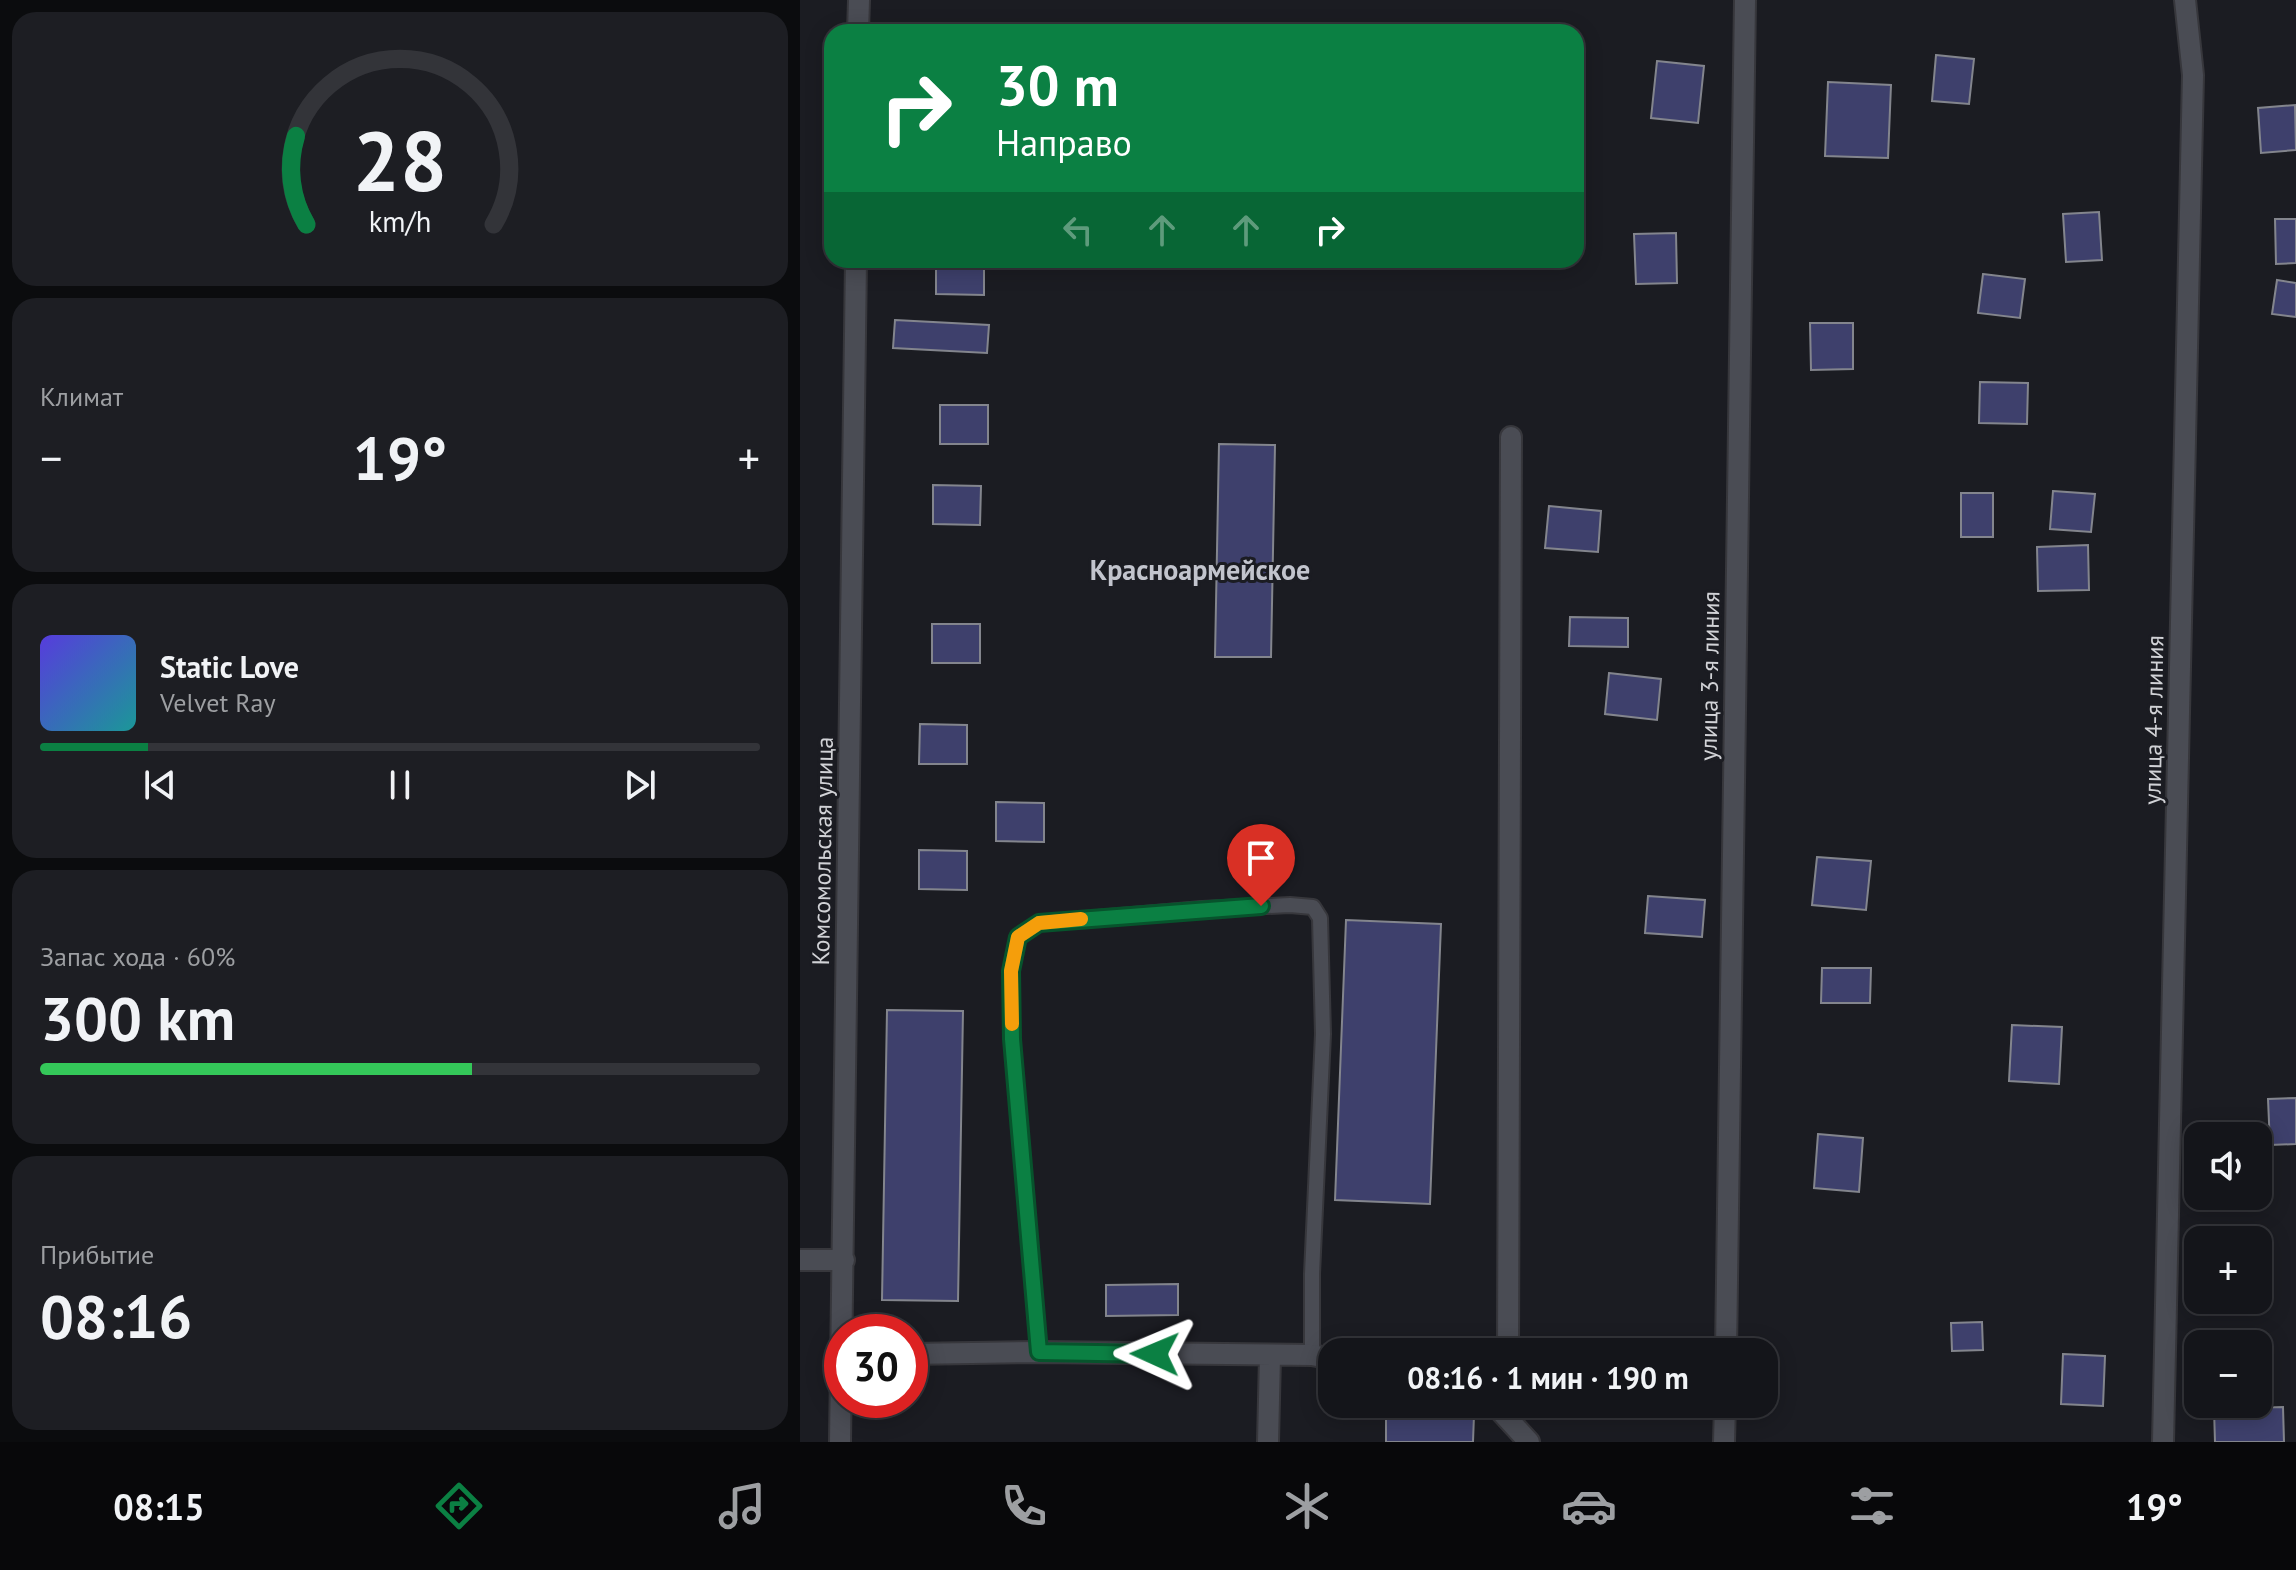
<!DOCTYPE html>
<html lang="ru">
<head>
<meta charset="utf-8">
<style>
	:root { --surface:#14151a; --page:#1d1e23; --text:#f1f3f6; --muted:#9d9fa2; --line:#333439; --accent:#0b8043 }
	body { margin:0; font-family:"PT Sans",sans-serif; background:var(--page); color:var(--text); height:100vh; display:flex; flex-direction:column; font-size:30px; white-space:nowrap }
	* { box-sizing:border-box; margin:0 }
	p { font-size:26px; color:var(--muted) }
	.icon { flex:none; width:44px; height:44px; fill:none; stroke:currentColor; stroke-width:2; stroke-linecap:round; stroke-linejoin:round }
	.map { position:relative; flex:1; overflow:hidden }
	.sheet { display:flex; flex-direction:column; gap:12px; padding:12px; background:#0b0c0e; width:800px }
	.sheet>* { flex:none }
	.banner { position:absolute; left:24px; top:24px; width:760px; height:244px; border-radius:24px; box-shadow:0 4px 20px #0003,0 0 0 2px var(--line); background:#0b8043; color:#fff; overflow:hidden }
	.fabs { position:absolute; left:1384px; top:1122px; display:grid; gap:16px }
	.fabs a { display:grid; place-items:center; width:88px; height:88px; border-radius:16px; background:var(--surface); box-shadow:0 4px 20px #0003,0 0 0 2px var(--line); font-size:40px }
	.speed { position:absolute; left:24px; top:1314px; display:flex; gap:16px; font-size:40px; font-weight:700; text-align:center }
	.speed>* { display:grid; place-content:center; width:104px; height:104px; border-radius:50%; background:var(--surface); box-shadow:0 4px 20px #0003,0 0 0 2px var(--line); line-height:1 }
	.speed .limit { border:12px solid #d22; background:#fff; color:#111 }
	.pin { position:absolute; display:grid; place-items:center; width:68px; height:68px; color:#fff; margin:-82px -34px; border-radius:50% 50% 50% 0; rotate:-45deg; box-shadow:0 0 8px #0007 }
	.pin .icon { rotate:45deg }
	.me { position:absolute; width:88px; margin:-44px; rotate:271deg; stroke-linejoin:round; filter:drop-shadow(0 0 6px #0008) }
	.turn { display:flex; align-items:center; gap:28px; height:168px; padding:0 40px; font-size:36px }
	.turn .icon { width:104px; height:104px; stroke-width:2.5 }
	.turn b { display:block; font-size:56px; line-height:68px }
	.lanes { display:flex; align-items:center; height:76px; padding:0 40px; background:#0003; justify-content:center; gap:40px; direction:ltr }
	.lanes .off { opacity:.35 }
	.big { font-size:60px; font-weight:700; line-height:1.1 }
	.sheet .widget { flex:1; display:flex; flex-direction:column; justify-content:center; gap:12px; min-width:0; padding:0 28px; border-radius:24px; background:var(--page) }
	.sheet .dial { align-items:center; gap:0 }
	.dial svg { height:208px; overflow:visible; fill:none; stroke:var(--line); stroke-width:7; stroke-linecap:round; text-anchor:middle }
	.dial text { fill:var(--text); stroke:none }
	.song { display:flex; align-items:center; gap:24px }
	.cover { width:96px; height:96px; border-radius:12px; background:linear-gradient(135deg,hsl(250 70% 55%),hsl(180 70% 35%)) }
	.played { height:8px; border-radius:4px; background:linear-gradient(90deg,var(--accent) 15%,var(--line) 15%) }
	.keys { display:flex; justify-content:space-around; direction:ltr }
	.heat { display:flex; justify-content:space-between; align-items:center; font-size:44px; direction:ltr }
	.charge { height:12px; border-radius:6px; background:linear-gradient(90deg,#34c759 60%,var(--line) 0) }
	.trip { position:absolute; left:518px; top:1338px; width:460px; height:80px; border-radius:24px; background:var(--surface); box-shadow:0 4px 20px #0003,0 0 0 2px var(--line); font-weight:700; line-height:80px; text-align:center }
	.tab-bar { display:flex; height:128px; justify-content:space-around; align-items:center; background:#08080a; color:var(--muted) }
	.tab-bar .icon { width:56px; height:56px }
	.tab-bar .active { color:var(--accent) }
	.tab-bar b { font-size:36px; color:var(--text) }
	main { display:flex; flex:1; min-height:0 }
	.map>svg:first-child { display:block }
</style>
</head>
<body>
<main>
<section class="sheet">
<div class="widget dial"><svg viewBox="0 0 100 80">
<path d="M14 69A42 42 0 1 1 86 69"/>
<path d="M14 69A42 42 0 0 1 10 35" stroke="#0b8043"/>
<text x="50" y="56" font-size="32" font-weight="700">28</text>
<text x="50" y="72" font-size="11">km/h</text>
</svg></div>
<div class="widget"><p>Климат</p>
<div class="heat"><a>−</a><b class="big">19°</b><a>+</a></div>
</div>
<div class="widget">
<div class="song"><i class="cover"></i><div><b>Static Love</b><p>Velvet Ray</p></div></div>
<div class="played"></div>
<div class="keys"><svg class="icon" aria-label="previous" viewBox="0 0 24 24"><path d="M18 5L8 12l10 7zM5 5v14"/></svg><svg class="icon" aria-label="pause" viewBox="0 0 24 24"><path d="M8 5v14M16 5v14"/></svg><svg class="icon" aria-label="next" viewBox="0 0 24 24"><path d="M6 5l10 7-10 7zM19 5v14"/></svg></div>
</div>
<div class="widget"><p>Запас хода · 60%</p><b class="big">300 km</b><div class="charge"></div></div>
<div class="widget"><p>Прибытие</p><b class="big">08:16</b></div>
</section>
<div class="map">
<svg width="1496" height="1442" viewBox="0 0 1496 1442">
	<rect width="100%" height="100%" fill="#1b1c22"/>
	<path fill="#3e406c" stroke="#83858d" stroke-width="2" d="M1136,55l38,4 -5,45 -37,-3z
		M857,61l47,5 -6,57 -47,-5z
		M1028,82l63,3 -3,73 -63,-2z
		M1495,105l1,45 -35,3 -3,-45z
		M1299,212l3,48 -36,2 -3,-48z
		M1475,219h21v44l-20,1z
		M876,233l1,50 -41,1 -2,-50z
		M136,260h48v35l-48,-1z
		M1183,274l42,5 -5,39 -42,-5z
		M1477,280l19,3v34l-24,-3z
		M95,320l94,5 -2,28 -94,-5z
		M1010,323h43v46l-42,1z
		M1180,382l48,1 -1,41 -48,-1z
		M140,405h48v39h-48z
		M419,444l56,1 -4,212h-56z
		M133,485l48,1 -1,39 -47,-1z
		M1253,491l42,3 -4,38 -41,-3z
		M1161,493h32v44h-32z
		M749,506l52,5 -3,41 -53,-4z
		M1288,545l1,45 -51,1 -1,-44z
		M770,617l58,1v29l-59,-1z
		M132,624h48v39h-48z
		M809,673l52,6 -4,41 -52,-6z
		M120,724l47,1v39h-48z
		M196,802l48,1v39l-48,-1z
		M119,850l48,1v39l-48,-1z
		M1017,857l54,4 -5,49 -54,-5z
		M848,896l57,4 -3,37 -57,-4z
		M546,920l95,4 -11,280 -95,-4z
		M1022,968h49l-1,35h-49z
		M87,1010l76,1 -5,290 -76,-1z
		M1212,1025l50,2 -3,57 -50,-3z
		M1496,1098v46l-26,1 -2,-46z
		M1018,1134l45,4 -4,54 -45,-4z
		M378,1284v31l-72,1v-31z
		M1182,1322l1,28 -31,1 -1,-28z
		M1263,1354l42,2 -2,50 -42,-2z
		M1483,1407l1,35h-69l-1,-33z
		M586,1414l88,1 -1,27h-87z"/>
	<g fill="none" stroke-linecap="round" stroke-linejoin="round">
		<defs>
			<path id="service" d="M239,1352l-27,-313 -1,-68 7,-34 21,-14 163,-14 88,-4 23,2 7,11 3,116 -11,240v81"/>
			<path id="minor" d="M58,32l1,-32
				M0,1260h44
				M708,1352l3,-915
				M926,1352l19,-1352
				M110,1354l129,-2 273,3 20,4
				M694,1404l35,38
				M40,1442l16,-1182
				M468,1442l2,-86
				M924,1442l1,-38
				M1363,1442l30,-1367 -8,-75"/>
		</defs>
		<use href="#service" stroke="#37373c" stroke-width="18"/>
		<use href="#minor" stroke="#37373c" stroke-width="24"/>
		<use href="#service" stroke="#4a4c54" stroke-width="14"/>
		<use href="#minor" stroke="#4a4c54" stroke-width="20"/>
	</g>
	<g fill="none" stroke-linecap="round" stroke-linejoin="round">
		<defs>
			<path id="route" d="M355,1354l-116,-2 -27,-313 -1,-68 7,-34 21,-14 222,-17"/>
		</defs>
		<use href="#route" stroke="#07532c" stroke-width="20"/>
		<use href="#route" stroke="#0b8043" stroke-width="14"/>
		<path stroke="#f59e0b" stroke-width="14" d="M212,1024l-1,-53 7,-34 21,-14 42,-4"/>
	</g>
	<g text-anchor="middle" stroke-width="6" stroke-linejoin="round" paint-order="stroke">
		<g font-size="24" fill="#d1d2d6" stroke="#1b1c22">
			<text transform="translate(910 676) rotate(-89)" y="8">улица 3-я линия</text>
			<text transform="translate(1354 720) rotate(-89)" y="8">улица 4-я линия</text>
			<text transform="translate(23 851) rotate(-89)" y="8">Комсомольская улица</text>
		</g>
		<g font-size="28" font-weight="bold" fill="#c2c4cd" stroke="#1b1c22">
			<text x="400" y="580">Красноармейское</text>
		</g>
	</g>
</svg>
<div class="fabs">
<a><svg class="icon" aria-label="sound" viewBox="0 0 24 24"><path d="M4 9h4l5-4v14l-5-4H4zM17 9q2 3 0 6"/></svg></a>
<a>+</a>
<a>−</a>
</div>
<div class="speed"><div class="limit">30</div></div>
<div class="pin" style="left:461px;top:906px;background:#d93025"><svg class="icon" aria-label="arrive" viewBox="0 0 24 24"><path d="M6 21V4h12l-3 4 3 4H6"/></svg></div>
<svg class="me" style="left:355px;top:1354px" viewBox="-20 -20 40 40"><path d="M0-17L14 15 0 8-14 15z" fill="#0b8043" stroke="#fff" stroke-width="4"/></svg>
<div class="trip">08:16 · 1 мин · 190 m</div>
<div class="banner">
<div class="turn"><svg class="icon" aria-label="right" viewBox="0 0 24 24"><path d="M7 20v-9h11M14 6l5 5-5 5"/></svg><div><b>30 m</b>Направо</div></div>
<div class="lanes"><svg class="icon off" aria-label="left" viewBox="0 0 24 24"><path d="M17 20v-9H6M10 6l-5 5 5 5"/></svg><svg class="icon off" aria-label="ahead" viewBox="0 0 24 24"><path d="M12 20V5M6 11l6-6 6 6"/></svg><svg class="icon off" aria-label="ahead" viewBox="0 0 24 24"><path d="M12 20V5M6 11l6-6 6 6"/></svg><svg class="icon" aria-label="right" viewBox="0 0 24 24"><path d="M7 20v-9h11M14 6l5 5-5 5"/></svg></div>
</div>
</div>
</main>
<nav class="tab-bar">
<b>08:15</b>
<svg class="icon active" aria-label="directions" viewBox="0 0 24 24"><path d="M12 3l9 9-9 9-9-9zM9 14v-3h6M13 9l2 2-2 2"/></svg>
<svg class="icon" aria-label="music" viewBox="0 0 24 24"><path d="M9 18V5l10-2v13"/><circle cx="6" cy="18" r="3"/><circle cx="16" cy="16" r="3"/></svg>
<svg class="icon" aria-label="phone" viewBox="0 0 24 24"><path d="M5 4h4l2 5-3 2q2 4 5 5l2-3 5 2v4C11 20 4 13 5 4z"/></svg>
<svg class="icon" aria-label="climate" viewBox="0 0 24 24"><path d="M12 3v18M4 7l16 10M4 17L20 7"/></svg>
<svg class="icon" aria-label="car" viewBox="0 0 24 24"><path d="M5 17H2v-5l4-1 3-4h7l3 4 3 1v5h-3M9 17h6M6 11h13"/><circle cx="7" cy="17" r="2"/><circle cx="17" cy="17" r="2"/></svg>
<svg class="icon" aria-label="filters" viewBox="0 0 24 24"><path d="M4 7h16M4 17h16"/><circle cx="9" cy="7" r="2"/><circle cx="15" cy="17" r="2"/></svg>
<b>19°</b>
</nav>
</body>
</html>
